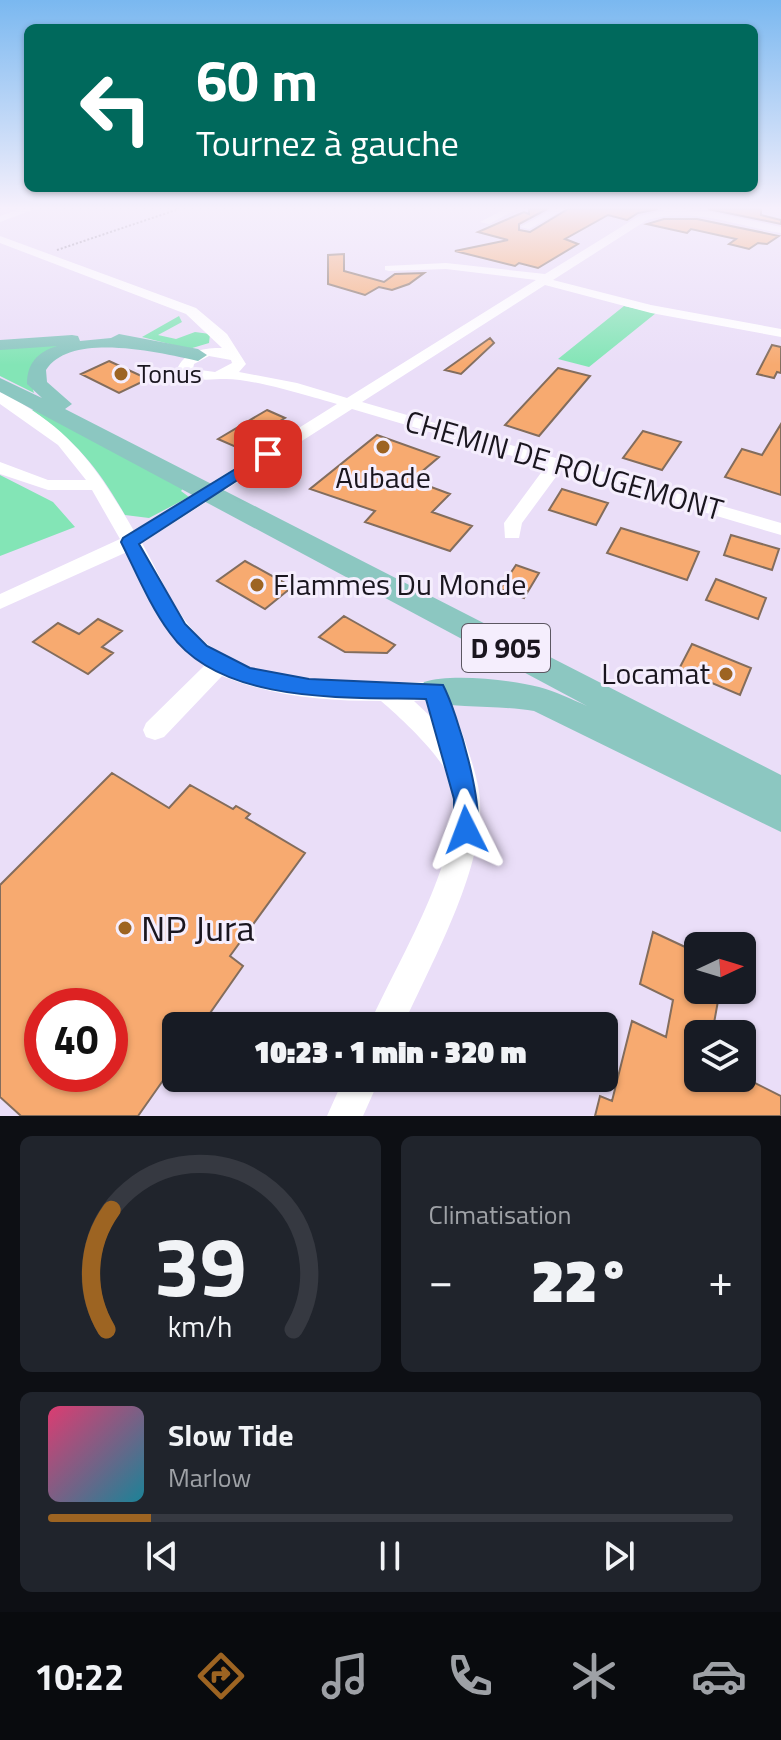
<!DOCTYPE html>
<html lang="fr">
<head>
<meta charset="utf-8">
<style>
	:root { --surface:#171b24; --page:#20242c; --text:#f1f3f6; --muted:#9ea1a6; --line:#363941; --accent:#9d6422 }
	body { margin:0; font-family:"Titillium Web",sans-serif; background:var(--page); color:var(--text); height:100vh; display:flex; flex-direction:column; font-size:30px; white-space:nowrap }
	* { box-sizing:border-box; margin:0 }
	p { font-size:26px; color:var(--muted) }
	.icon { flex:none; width:44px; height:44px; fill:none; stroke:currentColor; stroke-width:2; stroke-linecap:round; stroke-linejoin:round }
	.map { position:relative; height:1116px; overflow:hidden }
	.drawer { display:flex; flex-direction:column; gap:20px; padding:20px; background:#0d0f14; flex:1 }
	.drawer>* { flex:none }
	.hud { position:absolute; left:24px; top:24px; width:734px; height:168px; border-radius:12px; box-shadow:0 2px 6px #0004; background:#00695c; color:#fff; overflow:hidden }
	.needle { width:52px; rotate:86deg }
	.buttons { position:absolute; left:684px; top:932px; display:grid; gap:16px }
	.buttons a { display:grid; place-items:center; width:72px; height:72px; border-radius:12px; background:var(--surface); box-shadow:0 2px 6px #0004; font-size:40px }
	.speed { position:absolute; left:24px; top:988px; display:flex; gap:16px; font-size:40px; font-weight:700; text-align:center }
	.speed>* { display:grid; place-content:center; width:104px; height:104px; border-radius:50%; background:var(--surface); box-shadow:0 2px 6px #0004; line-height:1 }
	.speed .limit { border:12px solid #d22; background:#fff; color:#111 }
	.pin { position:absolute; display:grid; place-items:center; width:68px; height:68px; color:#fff; margin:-34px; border-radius:16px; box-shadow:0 4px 12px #0006 }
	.me { position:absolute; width:88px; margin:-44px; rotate:357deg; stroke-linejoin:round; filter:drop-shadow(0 0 6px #0008) }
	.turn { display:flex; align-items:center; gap:28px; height:168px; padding:0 40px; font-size:36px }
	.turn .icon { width:104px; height:104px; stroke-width:2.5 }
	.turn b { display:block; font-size:56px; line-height:68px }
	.big { font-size:60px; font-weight:800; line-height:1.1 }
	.drawer .tile { flex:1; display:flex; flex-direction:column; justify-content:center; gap:12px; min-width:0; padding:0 28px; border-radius:12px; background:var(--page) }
	.drawer .dial { align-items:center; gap:0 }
	.dial svg { height:208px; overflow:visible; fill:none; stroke:var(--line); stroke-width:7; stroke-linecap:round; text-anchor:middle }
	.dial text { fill:var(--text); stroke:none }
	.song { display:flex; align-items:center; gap:24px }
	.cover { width:96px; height:96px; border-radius:12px; background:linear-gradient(135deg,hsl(340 70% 55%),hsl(190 70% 35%)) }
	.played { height:8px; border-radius:4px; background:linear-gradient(90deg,var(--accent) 15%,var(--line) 15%) }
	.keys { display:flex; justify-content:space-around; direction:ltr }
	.heat { display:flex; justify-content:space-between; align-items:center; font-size:44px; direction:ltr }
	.drawer .tiles { flex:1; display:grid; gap:20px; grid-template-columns:1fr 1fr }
	.tile:last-child { grid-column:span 2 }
	.trip { position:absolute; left:162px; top:1012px; width:456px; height:80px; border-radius:12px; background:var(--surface); box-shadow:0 2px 6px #0004; font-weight:800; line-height:80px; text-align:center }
	.tabs { display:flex; height:128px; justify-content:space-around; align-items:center; background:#090b0e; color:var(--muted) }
	.tabs .icon { width:56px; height:56px }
	.tabs .active { color:var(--accent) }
	.tabs b { font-size:36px; color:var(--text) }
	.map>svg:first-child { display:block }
</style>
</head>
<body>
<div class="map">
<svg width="781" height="1116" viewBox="0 0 781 1116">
	<rect width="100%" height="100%" fill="#eadef8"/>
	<path fill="#83e5b6" d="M624,306l32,7 -67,54 -31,-8z
		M179,316l3,6 -24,13 18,4 19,-7 15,2 -1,9 -20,6 -47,-12z
		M68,343l-11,8 -25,35 2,7 -34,-17v-29z
		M34,409l150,78 -3,4 8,6 -40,21 -24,-3c-28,-49 -47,-71 -93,-105z
		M0,475l53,27 22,25 -75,29z"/>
	<path fill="#f7aa70" stroke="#836d5d" stroke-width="2" fill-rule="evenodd" d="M529,209h18l-28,15v6l11,2 38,-23h90l-20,4 -11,7 -19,-5 -43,24 13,5 -40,24 -19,-5 -4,3 -60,-15 53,-11 -30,-8 46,-20 5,2z
		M708,209h53v6l20,5v4z
		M664,219h33l82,17 -12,8 -9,-1 -9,6 -20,-5 7,-5 -45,-10 -4,4 -40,-9z
		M344,254v17l40,11 11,-8 29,-1 -15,11 -17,6 -13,-3 -14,8 -37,-11v-29z
		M490,338l4,5 -33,31 -16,-4z
		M772,345l9,2v26l-4,-1 -3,6 -17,-4z
		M109,361l39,18 -29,14 -38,-19z
		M558,368l32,8 -51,60 -34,-11z
		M267,410l18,8 -49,29 -18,-8z
		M781,424v71l-56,-18 17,-28 20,6z
		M643,431l38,11 -19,28 -39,-12z
		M377,435l62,22 -27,23 38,14 -18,18 40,14 -22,25 -85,-29 10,-11 -65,-22z
		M562,489l46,14 -12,22 -47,-15z
		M621,528l78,24 -12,28 -80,-27z
		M731,535l48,14 -7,21 -48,-15z
		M245,561l47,26 -27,22 -48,-28z
		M516,565l23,8 -15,25 -24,-9z
		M716,579l50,19 -8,21 -52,-19z
		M344,616l51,29 -8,8 -42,-1 -26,-15z
		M98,619l24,12 -20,16 11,6 -25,21 -55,-32 25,-19 21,11z
		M692,644l59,24 -11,27 -61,-26z
		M112,773l57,35 21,-23 43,24 3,-3 14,8 -4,4 59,35 -75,103 13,10 -42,60h-25v36l-38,54h-117l-21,-19v-212zM42,1006h68v68h-68z
		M653,932l45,21v37h22l-8,44h-14v44h47l36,18v20h-186l5,-20 12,5 20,-80 34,16 7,-37 -33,-16z"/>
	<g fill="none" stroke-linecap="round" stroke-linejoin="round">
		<path stroke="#91889b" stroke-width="2" stroke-dasharray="2 2" stroke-linecap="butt" d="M57,250l122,-41"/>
		<path fill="#fff" fill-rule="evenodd" d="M21,209h14l-35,13v-6z
			M505,209h12l-28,15 -9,-2z
			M553,209h12l-36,20 -9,-2z
			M671,209l41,3 69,15v6c-45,-7 -89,-27 -134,-13l-94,60 98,25 130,24v8l-130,-24 -106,-28 -183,117 419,121v12l-220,-65 -39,53 -3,15h-14l-1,-15 42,-57 -194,-57 -210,134c16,28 28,60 49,85 58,68 165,54 244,54l8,2 4,7c10,30 32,81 33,111 4,68 -49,161 -77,224h-34c25,-60 109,-191 78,-253 -11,-22 -46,-55 -66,-72 -55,0 -106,-4 -159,-25l-58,61 -9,3 -9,-3 -3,-7 3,-7 58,-57 -29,-27 -48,-87 -127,57v-15l120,-55 -28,-49h-44l-48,-16v-12l48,18h38l-28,-35 -58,-41v-12c12,4 23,12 33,19 48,31 73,72 101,120l203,-127c-29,-8 -83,-25 -111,-25 -16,0 -27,3 -43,-4l-5,-8c9,-17 27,-19 44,-19l-36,-34 -186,-71v-7l196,72 31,26 19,30 -7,8 58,11 50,15 189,-118 -90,-11 -57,2 -4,-1v-4l61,-3 99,11 94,-58zM209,356l22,4 1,3 -17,9 -22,-3 1,-5zM426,700l5,17 -17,-16z
			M344,1078h36l-17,38h-36z"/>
		<path fill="#8cc7c1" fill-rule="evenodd" d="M119,334l79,15 9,6 -9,6c-37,-8 -127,-30 -152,9l1,12 25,22 -7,5 716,366v57l-247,-121c-34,-6 -80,-2 -110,-11l-5,-9 5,-9c28,-9 86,-2 115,5 16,4 32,12 48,19l-587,-314v-14l42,20 -15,-14c0,-20 10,-32 30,-38l-57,4v-10l72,-5 6,1 2,5 31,-3z"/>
	</g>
	<linearGradient id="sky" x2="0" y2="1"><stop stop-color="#7ab8f0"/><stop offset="0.57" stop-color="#f6f0fc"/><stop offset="1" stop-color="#f6f0fc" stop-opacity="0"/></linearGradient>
	<rect width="781" height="365" fill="url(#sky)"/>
	<path fill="#1a73e8" stroke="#114b97" stroke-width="2" d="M268,449l8,5 -3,3 -134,87 46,80 22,22 43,22 59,11 134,6c14,27 44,126 32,153l-9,3 -9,-3 -3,-8v-31l-28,-100c-78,-2 -205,6 -256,-66 -20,-27 -34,-61 -49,-91l2,-4z"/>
	<g fill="#9d6422" stroke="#f5eefd" stroke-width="3">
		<circle cx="121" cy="374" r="8"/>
		<circle cx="383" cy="447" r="8"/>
		<circle cx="257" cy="585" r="8"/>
		<circle cx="726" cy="674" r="8"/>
		<circle cx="125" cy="928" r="8"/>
	</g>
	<g text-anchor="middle" stroke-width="6" stroke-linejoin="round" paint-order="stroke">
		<g font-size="26" fill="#1a161f" stroke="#f5eefd" text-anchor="start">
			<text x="137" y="383">Tonus</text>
		</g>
		<rect fill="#f5eefd" stroke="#5c5762" stroke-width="2" x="462" y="624" width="88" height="48" rx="6"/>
		<g font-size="28" font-weight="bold" fill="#1a161f">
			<text x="506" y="658">D 905</text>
		</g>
		<g font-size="30" fill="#1a161f" stroke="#f5eefd">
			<text transform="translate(564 466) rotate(16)" y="10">CHEMIN DE ROUGEMONT</text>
		</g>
		<g font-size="30" fill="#1a161f" stroke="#f5eefd">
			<text x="383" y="488">Aubade</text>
			<text x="273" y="595" text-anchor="start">Flammes Du Monde</text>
			<text x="710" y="684" text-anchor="end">Locamat</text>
		</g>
		<g font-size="36" fill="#1a161f" stroke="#f5eefd" text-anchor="start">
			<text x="141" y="941">NP Jura</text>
		</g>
	</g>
</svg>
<div class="buttons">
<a><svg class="needle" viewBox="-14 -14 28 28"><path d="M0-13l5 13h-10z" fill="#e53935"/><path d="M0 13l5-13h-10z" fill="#9ea1a6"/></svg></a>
<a><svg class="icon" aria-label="layers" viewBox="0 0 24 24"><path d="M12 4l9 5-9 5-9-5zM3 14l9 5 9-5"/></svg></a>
</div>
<div class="speed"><div class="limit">40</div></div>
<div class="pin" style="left:268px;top:454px;background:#d93025"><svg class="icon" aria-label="arrive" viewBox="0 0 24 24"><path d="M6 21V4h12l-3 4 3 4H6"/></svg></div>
<svg class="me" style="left:466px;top:830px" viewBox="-20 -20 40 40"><path d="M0-17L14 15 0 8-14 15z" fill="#1a73e8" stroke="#fff" stroke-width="4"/></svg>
<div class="trip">10:23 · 1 min · 320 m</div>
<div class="hud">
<div class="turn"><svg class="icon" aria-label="left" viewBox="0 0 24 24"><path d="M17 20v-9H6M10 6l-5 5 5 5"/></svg><div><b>60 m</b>Tournez à gauche</div></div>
</div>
</div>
<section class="drawer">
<div class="tiles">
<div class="tile dial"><svg viewBox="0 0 100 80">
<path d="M14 69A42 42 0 1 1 86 69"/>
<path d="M14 69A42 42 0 0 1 16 23" stroke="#9d6422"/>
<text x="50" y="56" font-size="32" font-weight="700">39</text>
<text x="50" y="72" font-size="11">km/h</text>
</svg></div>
<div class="tile"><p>Climatisation</p>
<div class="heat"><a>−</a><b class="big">22°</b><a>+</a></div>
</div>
<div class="tile">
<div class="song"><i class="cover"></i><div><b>Slow Tide</b><p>Marlow</p></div></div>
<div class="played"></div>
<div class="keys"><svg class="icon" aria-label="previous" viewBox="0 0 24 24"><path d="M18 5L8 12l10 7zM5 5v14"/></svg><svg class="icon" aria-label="pause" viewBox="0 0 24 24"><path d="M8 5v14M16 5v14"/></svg><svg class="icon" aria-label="next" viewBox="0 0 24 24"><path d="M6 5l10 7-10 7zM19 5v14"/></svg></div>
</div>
</div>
</section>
<nav class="tabs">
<b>10:22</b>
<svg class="icon active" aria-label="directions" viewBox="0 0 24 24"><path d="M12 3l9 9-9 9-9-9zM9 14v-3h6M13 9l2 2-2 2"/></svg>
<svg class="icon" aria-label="music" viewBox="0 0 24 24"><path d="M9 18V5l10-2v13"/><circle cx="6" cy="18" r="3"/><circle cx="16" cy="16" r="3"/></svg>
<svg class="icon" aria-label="phone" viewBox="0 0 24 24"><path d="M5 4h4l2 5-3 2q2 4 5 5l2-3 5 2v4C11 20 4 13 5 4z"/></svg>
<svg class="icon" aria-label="climate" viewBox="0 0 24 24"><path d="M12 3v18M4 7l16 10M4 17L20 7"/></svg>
<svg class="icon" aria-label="car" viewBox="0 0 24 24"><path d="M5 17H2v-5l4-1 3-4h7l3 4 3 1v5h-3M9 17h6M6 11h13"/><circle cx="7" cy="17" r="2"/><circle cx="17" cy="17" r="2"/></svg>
</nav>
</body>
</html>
